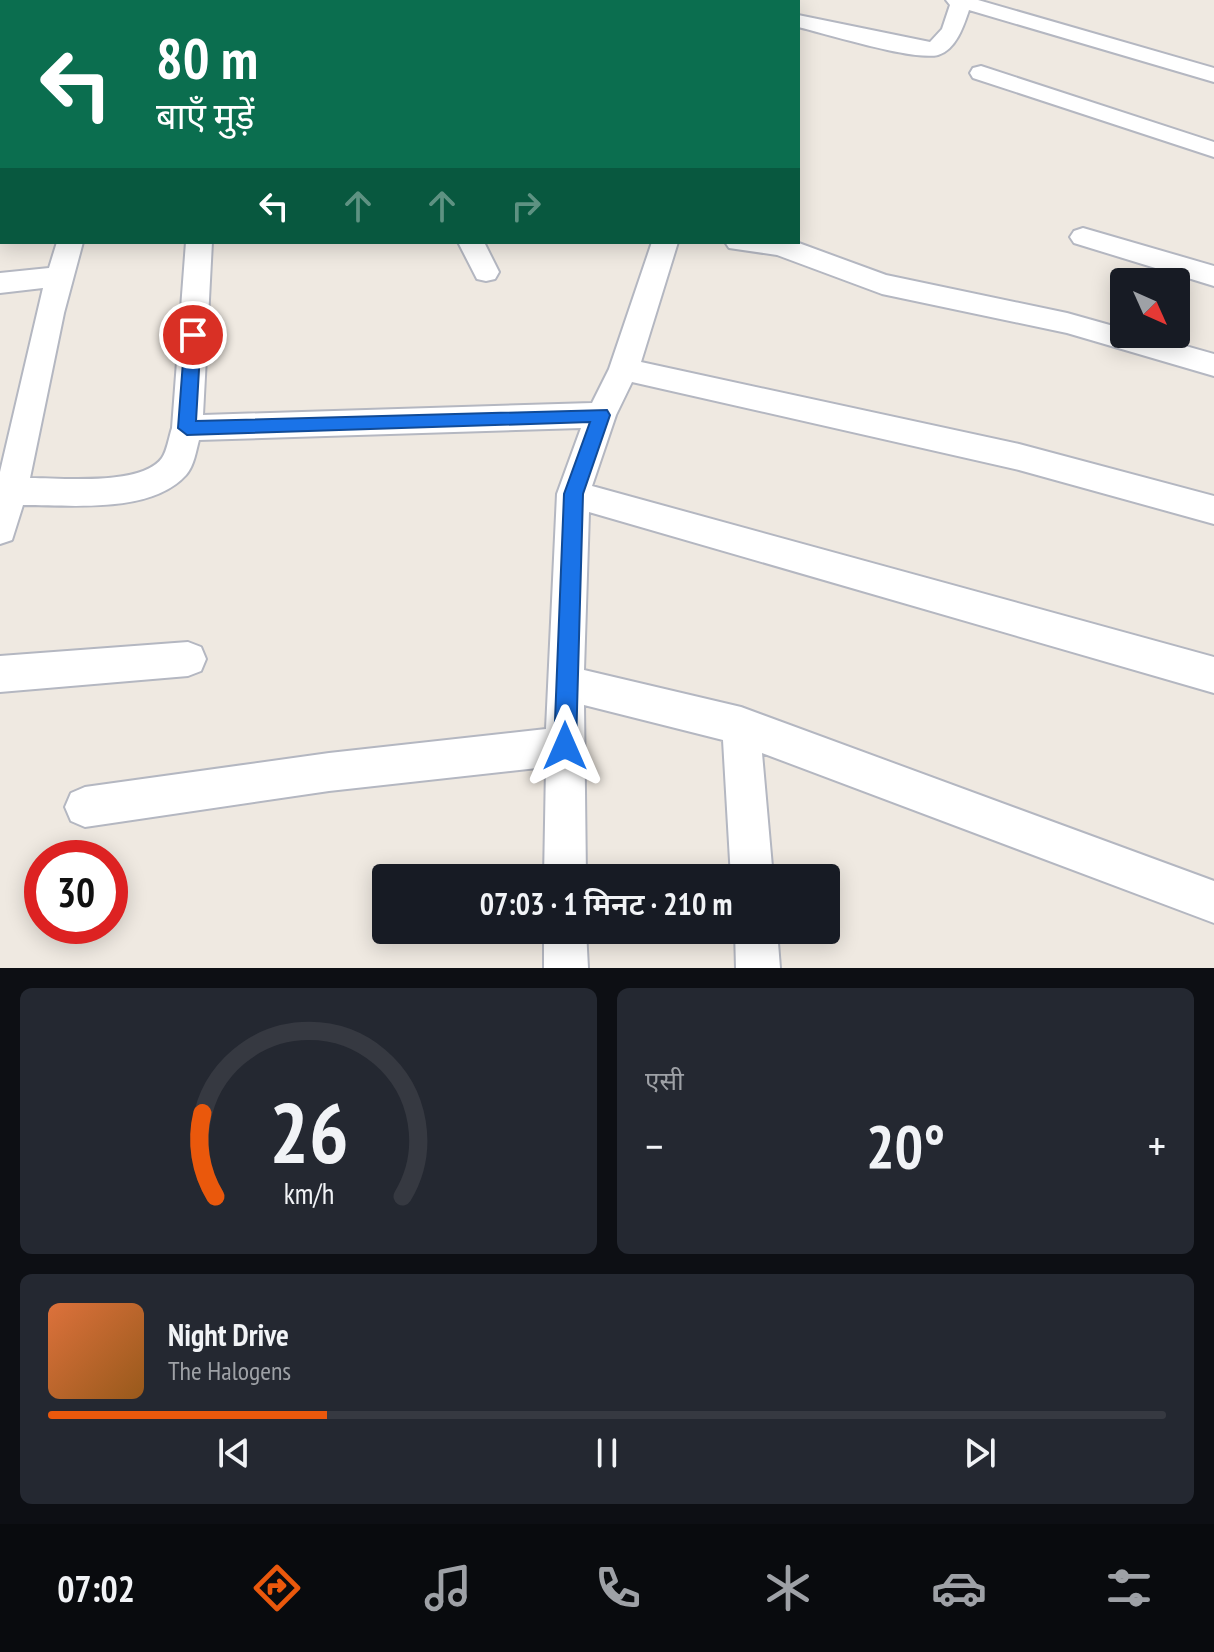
<!DOCTYPE html>
<html lang="hi">
<head>
<meta charset="utf-8">
<style>
	:root { --surface:#171b24; --page:#242831; --text:#f1f3f6; --muted:#9ea1a6; --line:#363941; --accent:#ea580c }
	body { margin:0; font-family:"PT Sans Narrow","Noto Sans Devanagari",sans-serif; background:var(--page); color:var(--text); height:100vh; display:flex; flex-direction:column; font-size:30px; white-space:nowrap }
	* { box-sizing:border-box; margin:0 }
	p { font-size:26px; color:var(--muted) }
	.icon { flex:none; width:44px; height:44px; fill:none; stroke:currentColor; stroke-width:2; stroke-linecap:round; stroke-linejoin:round }
	.map { position:relative; height:968px; overflow:hidden }
	.side { display:flex; flex-direction:column; gap:20px; padding:20px; background:#0d0f14; flex:1 }
	.side>* { flex:none }
	.top-card { position:absolute; left:0px; top:0px; width:800px; height:244px; box-shadow:0 4px 20px #0003; background:#0b6e4f; color:#fff; overflow:hidden }
	.needle { width:52px; rotate:135deg }
	.buttons { position:absolute; left:1110px; top:268px; display:grid; gap:16px }
	.buttons a { display:grid; place-items:center; width:80px; height:80px; border-radius:8px; background:var(--surface); box-shadow:0 4px 20px #0003; font-size:40px }
	.speed { position:absolute; left:24px; top:840px; display:flex; gap:16px; font-size:40px; font-weight:700; text-align:center }
	.speed>* { display:grid; place-content:center; width:104px; height:104px; border-radius:50%; background:var(--surface); box-shadow:0 4px 20px #0003; line-height:1 }
	.speed .limit { border:12px solid #d22; background:#fff; color:#111 }
	.pin { position:absolute; display:grid; place-items:center; width:68px; height:68px; color:#fff; margin:-34px; border:4px solid #fff; border-radius:50%; box-shadow:0 2px 8px #0007 }
	.me { position:absolute; width:88px; margin:-44px; rotate:0deg; stroke-linejoin:round; filter:drop-shadow(0 0 6px #0008) }
	.turn { display:flex; align-items:center; gap:28px; height:168px; padding:0 24px; font-size:36px }
	.turn .icon { width:104px; height:104px; stroke-width:2.5 }
	.turn b { display:block; font-size:56px; line-height:68px }
	.lanes { display:flex; align-items:center; height:76px; padding:0 24px; background:#0003; justify-content:center; gap:40px; direction:ltr }
	.lanes .off { opacity:.35 }
	.big { font-size:60px; font-weight:600; line-height:1.1 }
	.side .card { flex:1; display:flex; flex-direction:column; justify-content:center; gap:12px; min-width:0; padding:0 28px; border-radius:12px; background:var(--page) }
	.side .dial { align-items:center; gap:0 }
	.dial svg { height:208px; overflow:visible; fill:none; stroke:var(--line); stroke-width:7; stroke-linecap:round; text-anchor:middle }
	.dial text { fill:var(--text); stroke:none }
	.song { display:flex; align-items:center; gap:24px }
	.cover { width:96px; height:96px; border-radius:12px; background:linear-gradient(135deg,hsl(20 70% 55%),hsl(30 70% 35%)) }
	.played { height:8px; border-radius:4px; background:linear-gradient(90deg,var(--accent) 25%,var(--line) 25%) }
	.keys { display:flex; justify-content:space-around; direction:ltr }
	.heat { display:flex; justify-content:space-between; align-items:center; font-size:44px; direction:ltr }
	.side .tiles { flex:1; display:grid; gap:20px; grid-template-columns:1fr 1fr }
	.card:last-child { grid-column:span 2 }
	.trip { position:absolute; left:372px; top:864px; width:468px; height:80px; border-radius:8px; background:var(--surface); box-shadow:0 4px 20px #0003; font-weight:600; line-height:80px; text-align:center }
	.menu { display:flex; height:128px; justify-content:space-around; align-items:center; background:#090b0e; color:var(--muted) }
	.menu .icon { width:56px; height:56px }
	.menu .active { color:var(--accent) }
	.menu b { font-size:36px; color:var(--text) }
	.map>svg:first-child { display:block }
</style>
</head>
<body>
<div class="map">
<svg width="1214" height="968" viewBox="0 0 1214 968">
	<rect width="100%" height="100%" fill="#efe9e1"/>
	<g fill="none" stroke-linecap="round" stroke-linejoin="round">
		<defs>
			<path id="minor" d="M121,0h20v2h-20z
				M212,0h20v2h-20z
				M286,0h18l1,2h-20z
				M357,0h20l1,2h-20z
				M444,0h28l-29,2z
				M526,0h20l1,2h-20z
				M620,0h20v2h-20z
				M700,0h20v2h-20z
				M946,0h32l236,68v14l-245,-72c-5,15 -13,40 -31,45 -24,6 -111,-21 -140,-28v-12l132,27 12,-13 8,-24z
				M0,36h2v12h-2z
				M981,66l233,76v15l-241,-79 -3,-5 3,-5z
				M0,92h2v14h-2z
				M0,176h2v16h-2z
				M1083,228l131,38v20l-140,-43 -4,-6 4,-6z
				M57,242h26l-19,71 -34,165c33,0 112,8 132,-20 5,-7 7,-21 10,-30l14,-186h26l-9,173 389,-12 17,-34 43,-127h26l-37,120 378,82 195,52v28l-195,-54 -387,-88 -16,33 -24,71 622,171v36l-625,-181 -5,158 157,37 473,174v42l-452,-170 11,125h-42l-8,-138 -139,-35 2,173h-42l2,-111 -217,24 -244,36 -14,-6 -6,-14 6,-14 14,-6 244,-34 217,-24 11,-235 24,-66 -382,12c-3,11 -5,26 -13,35 -35,39 -115,30 -163,30l-11,35 -12,4v-72l43,-184 -43,5v-20l49,-5z
				M458,242h26l15,30 -4,7 -9,2 -9,-2z
				M725,242h71l90,33 181,38 57,16v5h19l71,20v22l-147,-43 -185,-39 -105,-39 -48,-7z
				M188,642l13,5 5,12 -5,12 -13,5 -188,16v-36z
				M544,930h42l2,38h-44z
				M735,930h42l3,38h-44z"/>
		</defs>
		<use href="#minor" stroke="#b4b7c1" stroke-width="4"/>
		<use href="#minor" fill="#fff" fill-rule="evenodd"/>
	</g>
	<path fill="#1a73e8" stroke="#114b97" stroke-width="2" d="M193,329l8,6 -5,86 411,-11 3,5 -27,79 -7,252 -3,8 -8,3 -8,-3 -3,-8 10,-252 26,-72 -403,13 -9,-7 7,-93z"/>
</svg>
<div class="buttons">
<a><svg class="needle" viewBox="-14 -14 28 28"><path d="M0-13l5 13h-10z" fill="#e53935"/><path d="M0 13l5-13h-10z" fill="#9ea1a6"/></svg></a>
</div>
<div class="speed"><div class="limit">30</div></div>
<div class="pin" style="left:193px;top:335px;background:#d93025"><svg class="icon" aria-label="arrive" viewBox="0 0 24 24"><path d="M6 21V4h12l-3 4 3 4H6"/></svg></div>
<svg class="me" style="left:565px;top:746px" viewBox="-20 -20 40 40"><path d="M0-17L14 15 0 8-14 15z" fill="#1a73e8" stroke="#fff" stroke-width="4"/></svg>
<div class="trip">07:03 · 1 मिनट · 210 m</div>
<div class="top-card">
<div class="turn"><svg class="icon" aria-label="left" viewBox="0 0 24 24"><path d="M17 20v-9H6M10 6l-5 5 5 5"/></svg><div><b>80 m</b>बाएँ मुड़ें</div></div>
<div class="lanes"><svg class="icon" aria-label="left" viewBox="0 0 24 24"><path d="M17 20v-9H6M10 6l-5 5 5 5"/></svg><svg class="icon off" aria-label="ahead" viewBox="0 0 24 24"><path d="M12 20V5M6 11l6-6 6 6"/></svg><svg class="icon off" aria-label="ahead" viewBox="0 0 24 24"><path d="M12 20V5M6 11l6-6 6 6"/></svg><svg class="icon off" aria-label="right" viewBox="0 0 24 24"><path d="M7 20v-9h11M14 6l5 5-5 5"/></svg></div>
</div>
</div>
<section class="side">
<div class="tiles">
<div class="card dial"><svg viewBox="0 0 100 80">
<path d="M14 69A42 42 0 1 1 86 69"/>
<path d="M14 69A42 42 0 0 1 9 37" stroke="#ea580c"/>
<text x="50" y="56" font-size="32" font-weight="700">26</text>
<text x="50" y="72" font-size="11">km/h</text>
</svg></div>
<div class="card"><p>एसी</p>
<div class="heat"><a>−</a><b class="big">20°</b><a>+</a></div>
</div>
<div class="card">
<div class="song"><i class="cover"></i><div><b>Night Drive</b><p>The Halogens</p></div></div>
<div class="played"></div>
<div class="keys"><svg class="icon" aria-label="previous" viewBox="0 0 24 24"><path d="M18 5L8 12l10 7zM5 5v14"/></svg><svg class="icon" aria-label="pause" viewBox="0 0 24 24"><path d="M8 5v14M16 5v14"/></svg><svg class="icon" aria-label="next" viewBox="0 0 24 24"><path d="M6 5l10 7-10 7zM19 5v14"/></svg></div>
</div>
</div>
</section>
<nav class="menu">
<b>07:02</b>
<svg class="icon active" aria-label="directions" viewBox="0 0 24 24"><path d="M12 3l9 9-9 9-9-9zM9 14v-3h6M13 9l2 2-2 2"/></svg>
<svg class="icon" aria-label="music" viewBox="0 0 24 24"><path d="M9 18V5l10-2v13"/><circle cx="6" cy="18" r="3"/><circle cx="16" cy="16" r="3"/></svg>
<svg class="icon" aria-label="phone" viewBox="0 0 24 24"><path d="M5 4h4l2 5-3 2q2 4 5 5l2-3 5 2v4C11 20 4 13 5 4z"/></svg>
<svg class="icon" aria-label="climate" viewBox="0 0 24 24"><path d="M12 3v18M4 7l16 10M4 17L20 7"/></svg>
<svg class="icon" aria-label="car" viewBox="0 0 24 24"><path d="M5 17H2v-5l4-1 3-4h7l3 4 3 1v5h-3M9 17h6M6 11h13"/><circle cx="7" cy="17" r="2"/><circle cx="17" cy="17" r="2"/></svg>
<svg class="icon" aria-label="filters" viewBox="0 0 24 24"><path d="M4 7h16M4 17h16"/><circle cx="9" cy="7" r="2"/><circle cx="15" cy="17" r="2"/></svg>
</nav>
</body>
</html>
